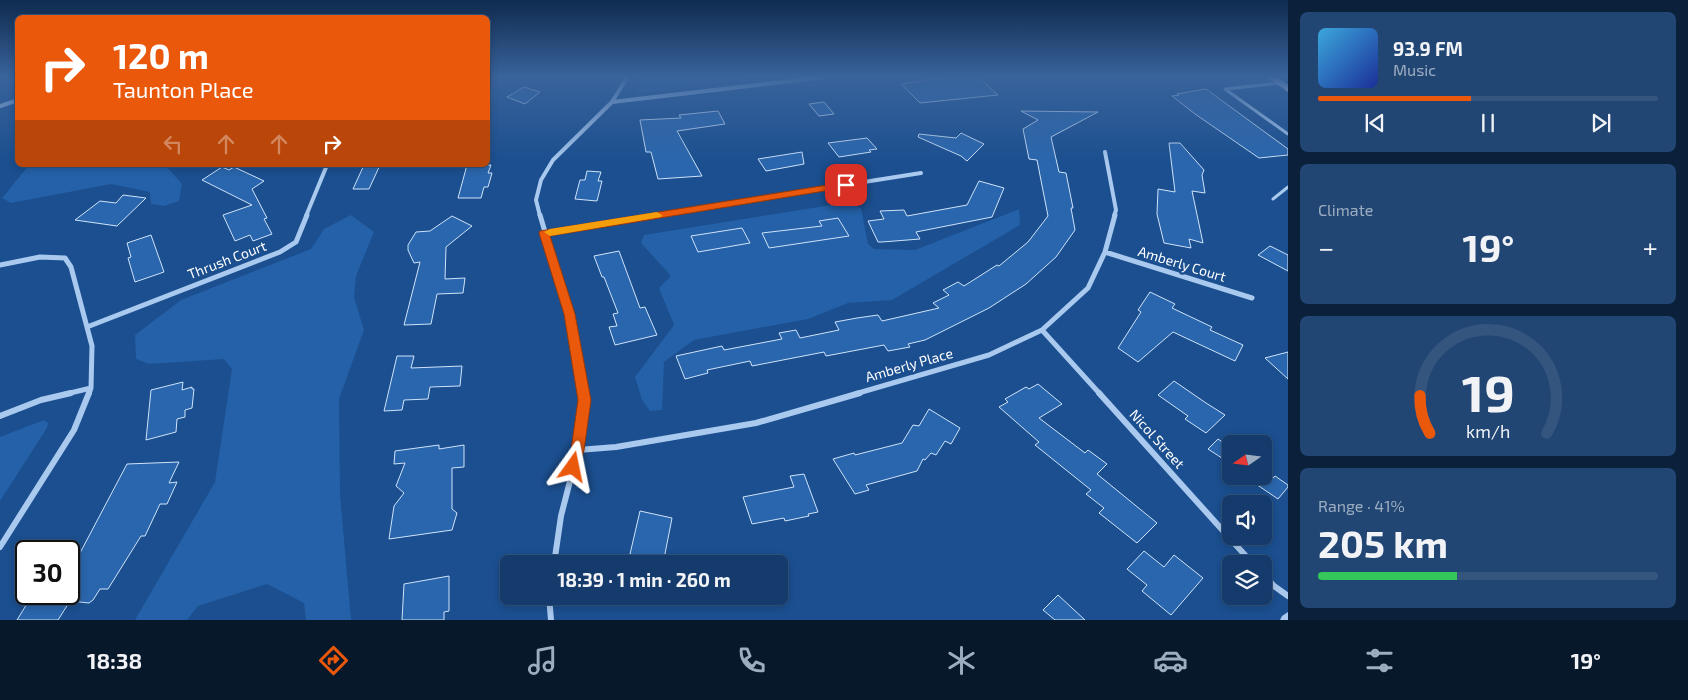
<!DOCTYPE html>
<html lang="en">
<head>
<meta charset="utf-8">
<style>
	:root { --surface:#143b6b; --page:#214673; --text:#f1f3f6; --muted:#9dadc1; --line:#33557e; --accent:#ea580c }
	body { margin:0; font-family:"Exo 2",sans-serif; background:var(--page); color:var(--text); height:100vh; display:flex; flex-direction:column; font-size:19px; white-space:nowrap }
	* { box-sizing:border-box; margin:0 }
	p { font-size:16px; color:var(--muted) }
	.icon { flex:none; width:28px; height:28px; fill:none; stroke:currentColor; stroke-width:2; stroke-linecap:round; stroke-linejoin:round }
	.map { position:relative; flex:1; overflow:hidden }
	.drawer { display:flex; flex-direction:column; gap:12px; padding:12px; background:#0b203b; width:400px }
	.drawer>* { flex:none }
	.hud { position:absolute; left:15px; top:15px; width:475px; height:152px; border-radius:8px; box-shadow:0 2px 8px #0003,0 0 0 1px var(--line); background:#ea580c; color:#fff; overflow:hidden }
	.needle { width:32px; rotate:256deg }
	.fabs { position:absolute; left:1222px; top:435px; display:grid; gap:10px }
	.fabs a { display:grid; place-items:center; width:50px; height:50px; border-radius:8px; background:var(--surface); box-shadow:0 2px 8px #0003,0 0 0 1px var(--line); font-size:25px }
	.speed { position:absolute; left:15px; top:540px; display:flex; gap:10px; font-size:25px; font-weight:700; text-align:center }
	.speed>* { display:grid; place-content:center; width:65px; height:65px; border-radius:50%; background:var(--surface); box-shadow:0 2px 8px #0003,0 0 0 1px var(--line); line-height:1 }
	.speed .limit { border:2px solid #111; border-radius:8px; background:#fff; color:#111 }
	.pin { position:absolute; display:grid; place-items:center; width:42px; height:42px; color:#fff; margin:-21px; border-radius:10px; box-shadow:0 2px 8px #0006 }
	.me { position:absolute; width:55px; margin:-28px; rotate:12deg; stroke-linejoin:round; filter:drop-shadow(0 0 4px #0008) }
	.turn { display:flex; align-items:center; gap:18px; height:105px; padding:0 15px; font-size:22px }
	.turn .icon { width:65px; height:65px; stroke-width:2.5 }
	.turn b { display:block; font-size:35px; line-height:42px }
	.lanes { display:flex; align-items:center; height:48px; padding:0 15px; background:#0003; justify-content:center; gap:25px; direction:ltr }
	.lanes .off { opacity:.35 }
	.big { font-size:38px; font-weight:700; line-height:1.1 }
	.drawer .card { flex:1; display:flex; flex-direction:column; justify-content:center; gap:8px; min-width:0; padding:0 18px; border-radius:8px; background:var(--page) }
	.drawer .dial { align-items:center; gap:0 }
	.dial svg { height:130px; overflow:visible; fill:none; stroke:var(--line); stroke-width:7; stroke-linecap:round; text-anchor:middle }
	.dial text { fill:var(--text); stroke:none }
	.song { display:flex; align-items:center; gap:15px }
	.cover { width:60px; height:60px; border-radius:8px; background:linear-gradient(135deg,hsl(200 70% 55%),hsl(230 70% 35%)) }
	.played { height:5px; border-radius:2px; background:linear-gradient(90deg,var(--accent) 45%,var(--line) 45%) }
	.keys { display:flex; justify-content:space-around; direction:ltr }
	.heat { display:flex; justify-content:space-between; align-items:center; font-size:28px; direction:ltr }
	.charge { height:8px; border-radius:4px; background:linear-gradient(90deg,#34c759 41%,var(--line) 0) }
	.trip { position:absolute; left:500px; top:555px; width:288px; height:50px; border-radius:8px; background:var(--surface); box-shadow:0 2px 8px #0003,0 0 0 1px var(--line); font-weight:700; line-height:50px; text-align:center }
	.dock { display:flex; height:80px; justify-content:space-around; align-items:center; background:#08182b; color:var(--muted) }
	.dock .icon { width:35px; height:35px }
	.dock .active { color:var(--accent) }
	.dock b { font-size:22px; color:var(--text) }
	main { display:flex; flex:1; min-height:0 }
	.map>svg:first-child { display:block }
</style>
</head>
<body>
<main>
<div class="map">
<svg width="1288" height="620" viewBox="0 0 1288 620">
	<rect width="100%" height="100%" fill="#1b4f8f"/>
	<path fill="#2461a8" d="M643,76h126l-133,17z
		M29,165h136l17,19 -3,17 -15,5 -13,-2 -1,-12 -39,-8 -100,19 -9,-5z
		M844,203l17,5 7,36 6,5 41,1 104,-41 1,16 -128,75 -44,3 -40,16 -114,21 -30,22 -2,48 -12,1 -8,-11 -7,-23 39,-52 -15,-37 12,-12 -30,-33 3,-8z
		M351,215l23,17 -18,44 -2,21 10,33 -25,69 1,95 11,126h-45l-2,-17 -37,-19 -69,22 -11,14h-52l80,-138 17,-113 -8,-10 -75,5 -13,-5 -1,-24 46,-35 130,-51 13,-20z
		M44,420l4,3 -1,5 -47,73v-64z"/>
	<path fill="#2a66ad" stroke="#cfe3fa" d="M952,76h25l21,19 -78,8 -19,-19z
		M524,87l16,5 -15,12 -18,-7z
		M1206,89l82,60v6l-29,3 -64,-44 -23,-18 7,-1 -2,-1z
		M824,102l10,12 -15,2 -10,-12z
		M718,111l7,13 -48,7 25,45 -44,3 -7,-27h-5l-6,-32 41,-2 -2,-3z
		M1021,111l77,1 -47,25 8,35 7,1 7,35h-2l4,22 -19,27 -30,27 -37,24 -64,32 -17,4 2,3 -22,4 -4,-6 -58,11 -2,-4 -72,14 -2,-5 -43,9 1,3 -23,6 -9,-23 46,-10 2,4 58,-11 -3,-6 17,-3 4,8 39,-8 -4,-8 22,-4 21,-3 4,6 57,-13 -6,-5 16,-8 -6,-5 15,-8 6,4 33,-21 2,1 29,-24 20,-26 -11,-56 -8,-1 -6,-30 15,-9z
		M961,133l23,11 -17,17 -6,-5 -43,-19 1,-3 37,4z
		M867,138l10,11 -8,1 2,2 -32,5 -11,-14z
		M1169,143h11l24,27 -2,5 3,18 -13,-2 11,52 -14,-4 2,9 -27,-5 -7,-29 1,-25 17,3z
		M802,152l2,12 -38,7 -8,-12z
		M364,165h16l-11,24h-16z
		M467,165h24l-3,8h4l-4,14h-4l-3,11h-23z
		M222,167l7,3 5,-3 30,14 -12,8 15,29 -3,1 8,15 -19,7 -3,-6 -15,6 -12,-26 29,-10 -50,-25z
		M587,171l14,1 -3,9h4l-5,20 -22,-2 5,-19h5z
		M979,181l25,7 -12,29 -76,15 4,7 -38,3h-4l-10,-21 16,-2 -4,-8 24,-1 3,6 60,-11z
		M123,195l23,3 -29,28 -42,-6 25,-19 16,2z
		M452,216l20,10 -26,21 -1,32 20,-1 -2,15 -26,1 -6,30 -27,1 16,-63 -6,1 -6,-13v-5l8,-13 14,-1z
		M838,218l11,18 -80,12 -7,-15 60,-7 -3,-5z
		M742,228l8,15 -52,9 -7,-16z
		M151,235l13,37 -29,10 -7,-24 3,-1 -4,-14z
		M1270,246l18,9v16l-30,-16z
		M619,251l21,57 5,-1 12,28 -42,10 -6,-18 8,-1 -4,-12 5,-1 -14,-36h-2l-8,-21z
		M1150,292l25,12 -3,4 40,19 -2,3 33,15 -8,16 -62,-29 -35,30 -20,-14 23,-36 -3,-2z
		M1288,352v27l-23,-21z
		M397,356h17l-3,12 51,-2 -2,20 -30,1 -2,12 -24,1 -2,10 -18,1z
		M1174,381l32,22 19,12 -19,18 -21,-14 3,-3 -30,-21z
		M183,382l-1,8 10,-3v2h2l-2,19 -7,2v7l-8,2 -1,13 -30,8 5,-50z
		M1038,384l24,20 -23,14 46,35 3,-3 19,14 -10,10 60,49 -20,20 -38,-30 5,-5 -18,-14 5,-4 -56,-45 4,-3 -40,-35 9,-5 -3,-3 21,-12 3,2z
		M929,409l31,19 -9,16 -6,-3 -9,14 -5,-2 -6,7 -2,-1 -6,12 -51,14 3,5 -14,4 -22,-35 21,-6 1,2 47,-12 11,-18 6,1z
		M1218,439l13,9v16l-23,-15z
		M439,445v4l25,-4v22l-12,1v41l5,4 -5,17 -63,9 5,-33 10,-13 -8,-7 9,-23 -11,1 1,-13z
		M179,462l-10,21 8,-1 -10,22h-7l-15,32h-4l-33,53h-8l-7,11 -4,3 -19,-2 -12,19h-41l16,-26h36v-43l11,2 47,-89z
		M804,474l14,38 -10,2 1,2 -24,5 -1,-3 -32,6 -9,-27 51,-10 -4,-11z
		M1244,476l29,2 2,-2 13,9v2l-10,12z
		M640,511l32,7 -9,46h-24l2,-7 -11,-3z
		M1144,551l20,16 10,-12 29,23 -32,37 -29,-24 5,-6 -20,-16z
		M449,576v35l-5,1v8h-42l2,-36z
		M1058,595l27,25h-30l-12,-10z"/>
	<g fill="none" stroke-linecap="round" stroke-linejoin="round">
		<path stroke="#a9c9ee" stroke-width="3" d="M1280,83l-55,6 63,45
			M1273,199l15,-12"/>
		<path stroke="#a9c9ee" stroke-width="4" d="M612,102l221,-26
			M0,106l18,-6
			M1105,152l11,58 -2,6
			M306,216l21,-51
			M540,216l-4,-16 5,-20 12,-20 59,-58 16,-26
			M649,216l272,-43"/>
		<path stroke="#a9c9ee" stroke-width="5" d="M540,215l29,98 14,81
			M544,233l113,-18
			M1105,252l147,46
			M0,265l40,-8 25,1 6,9 21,79 -1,42 -2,6
			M87,327l193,-75 16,-10 11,-27
			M1042,330l58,64
			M66,394l25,-6
			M855,394l134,-39 53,-25 46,-42 17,-36 10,-37"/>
		<path stroke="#a9c9ee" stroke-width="6" d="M1099,393l154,171
			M0,416l41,-16 30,-7
			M578,450l38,-3 140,-24 104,-30
			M0,547l74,-117 15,-37
			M554,564l7,-48 17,-66 6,-50 -1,-7
			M1264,575l10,11 14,10
			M549,596l2,24"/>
		<path fill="#a9c9ee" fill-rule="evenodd" d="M1288,612v8h-8l2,-4z"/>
		<path fill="#f0f6ff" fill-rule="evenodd" d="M1266,76h10l12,9v7z"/>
	</g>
	<linearGradient id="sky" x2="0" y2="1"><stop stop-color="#0f2b4f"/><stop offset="0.47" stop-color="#39639b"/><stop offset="1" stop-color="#39639b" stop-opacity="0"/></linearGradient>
	<rect width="1288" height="163" fill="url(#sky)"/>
	<path fill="#ea580c" stroke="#983908" d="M846,182l5,3 -2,2 -299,49 25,78 16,86 -7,50 -6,21 -5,2 -4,-2 -3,-4 5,-17 7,-50 -14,-86 -25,-81 1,-2z"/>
	<path fill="#f59e0b" d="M657,212l5,3 -1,2 -111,19 -6,-4 6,-3z"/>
	<g text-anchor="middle" stroke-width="5" stroke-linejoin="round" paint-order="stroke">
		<g font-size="14" fill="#fff" stroke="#1b4f8f">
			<text transform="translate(227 260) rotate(-21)" y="5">Thrush Court</text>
			<text transform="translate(1182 264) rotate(17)" y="5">Amberly Court</text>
			<text transform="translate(909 365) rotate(-16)" y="5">Amberly Place</text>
			<text transform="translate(1157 439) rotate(48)" y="5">Nicol Street</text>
		</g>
	</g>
</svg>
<div class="fabs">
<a><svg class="needle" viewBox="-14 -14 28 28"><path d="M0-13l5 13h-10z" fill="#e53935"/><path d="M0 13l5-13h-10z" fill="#9dadc1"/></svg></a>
<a><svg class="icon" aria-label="sound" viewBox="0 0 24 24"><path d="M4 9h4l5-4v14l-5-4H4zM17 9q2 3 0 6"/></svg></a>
<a><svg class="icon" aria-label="layers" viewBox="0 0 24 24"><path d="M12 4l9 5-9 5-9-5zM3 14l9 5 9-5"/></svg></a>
</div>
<div class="speed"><div class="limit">30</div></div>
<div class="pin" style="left:846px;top:185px;background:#d93025"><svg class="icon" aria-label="arrive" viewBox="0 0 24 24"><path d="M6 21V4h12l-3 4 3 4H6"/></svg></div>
<svg class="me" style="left:573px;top:467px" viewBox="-20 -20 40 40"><path d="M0-17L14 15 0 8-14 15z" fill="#ea580c" stroke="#fff" stroke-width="4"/></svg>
<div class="trip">18:39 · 1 min · 260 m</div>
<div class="hud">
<div class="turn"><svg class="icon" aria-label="right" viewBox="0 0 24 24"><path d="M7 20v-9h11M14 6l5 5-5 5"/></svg><div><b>120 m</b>Taunton Place</div></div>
<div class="lanes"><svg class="icon off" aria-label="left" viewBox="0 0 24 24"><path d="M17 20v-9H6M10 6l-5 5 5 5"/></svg><svg class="icon off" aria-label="ahead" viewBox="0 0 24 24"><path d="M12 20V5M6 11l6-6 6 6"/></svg><svg class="icon off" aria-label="ahead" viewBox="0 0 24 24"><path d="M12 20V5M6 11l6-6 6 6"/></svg><svg class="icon" aria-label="right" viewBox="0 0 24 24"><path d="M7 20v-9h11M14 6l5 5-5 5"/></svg></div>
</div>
</div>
<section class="drawer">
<div class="card">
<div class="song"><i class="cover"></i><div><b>93.9 FM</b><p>Music</p></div></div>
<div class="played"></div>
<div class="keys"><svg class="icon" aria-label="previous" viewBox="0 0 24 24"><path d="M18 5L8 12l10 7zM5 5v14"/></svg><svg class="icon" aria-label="pause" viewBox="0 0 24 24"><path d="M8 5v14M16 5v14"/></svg><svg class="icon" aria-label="next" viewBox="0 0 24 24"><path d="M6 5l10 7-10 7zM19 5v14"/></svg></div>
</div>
<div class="card"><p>Climate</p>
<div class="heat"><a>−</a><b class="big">19°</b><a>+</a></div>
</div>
<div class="card dial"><svg viewBox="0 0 100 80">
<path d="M14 69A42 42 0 1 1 86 69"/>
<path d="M14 69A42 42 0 0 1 8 46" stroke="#ea580c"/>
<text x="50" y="56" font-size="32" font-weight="700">19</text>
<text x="50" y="72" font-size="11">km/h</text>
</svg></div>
<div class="card"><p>Range · 41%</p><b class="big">205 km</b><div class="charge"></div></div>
</section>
</main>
<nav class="dock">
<b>18:38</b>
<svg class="icon active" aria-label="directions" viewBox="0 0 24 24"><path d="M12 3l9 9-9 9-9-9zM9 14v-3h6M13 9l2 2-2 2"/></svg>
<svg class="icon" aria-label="music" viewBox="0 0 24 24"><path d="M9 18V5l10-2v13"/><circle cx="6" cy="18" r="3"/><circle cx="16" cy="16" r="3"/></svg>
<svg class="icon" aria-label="phone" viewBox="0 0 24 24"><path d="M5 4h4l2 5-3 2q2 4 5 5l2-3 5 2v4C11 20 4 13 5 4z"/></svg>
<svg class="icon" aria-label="climate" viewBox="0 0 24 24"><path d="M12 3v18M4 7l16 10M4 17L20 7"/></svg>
<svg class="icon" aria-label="car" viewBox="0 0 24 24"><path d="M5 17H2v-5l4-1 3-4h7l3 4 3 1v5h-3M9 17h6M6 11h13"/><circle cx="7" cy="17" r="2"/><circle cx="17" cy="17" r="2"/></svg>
<svg class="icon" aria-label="filters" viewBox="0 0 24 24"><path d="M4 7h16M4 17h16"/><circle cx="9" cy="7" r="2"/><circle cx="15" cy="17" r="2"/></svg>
<b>19°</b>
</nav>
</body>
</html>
